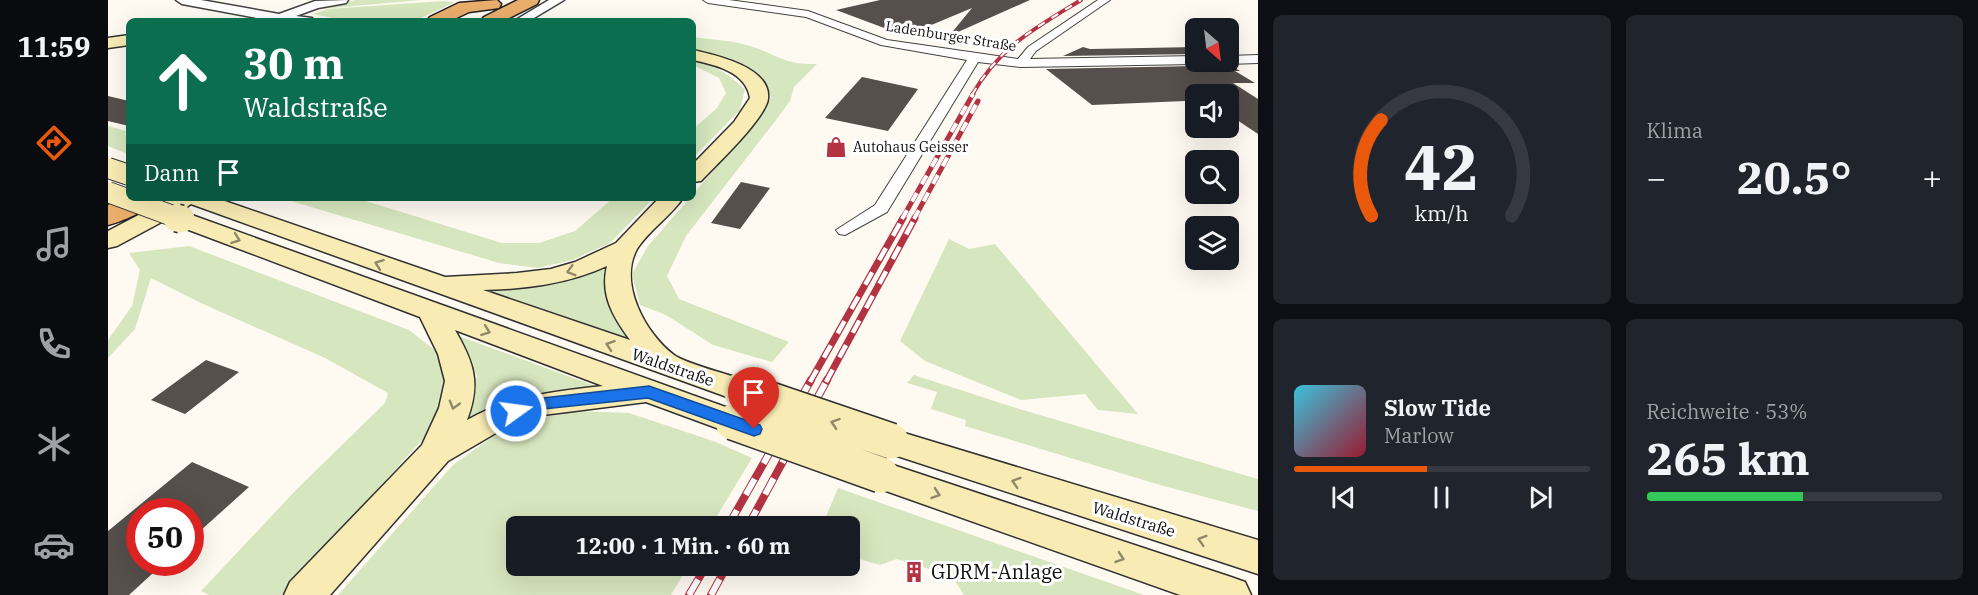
<!DOCTYPE html>
<html lang="de">
<head>
<meta charset="utf-8">
<style>
	:root { --surface:#171b24; --page:#20242c; --text:#f1f3f6; --muted:#9ea1a6; --line:#363941; --accent:#ea580c }
	body { margin:0; font-family:"IBM Plex Serif",serif; background:var(--page); color:var(--text); height:100vh; display:flex; flex-direction:column; font-size:22px; white-space:nowrap }
	* { box-sizing:border-box; margin:0 }
	p { font-size:20px; color:var(--muted) }
	.icon { flex:none; width:33px; height:33px; fill:none; stroke:currentColor; stroke-width:2; stroke-linecap:round; stroke-linejoin:round }
	.map { position:relative; flex:1; overflow:hidden }
	.drawer { display:flex; flex-direction:column; gap:15px; padding:15px; background:#0d0f14; width:720px }
	.drawer>* { flex:none }
	.top-card { position:absolute; left:18px; top:18px; width:570px; height:183px; border-radius:9px; box-shadow:0 6px 24px #0002; background:#0b6e4f; color:#fff; overflow:hidden }
	.needle { width:39px; rotate:152deg }
	.tools { position:absolute; left:1077px; top:18px; display:grid; gap:12px }
	.tools a { display:grid; place-items:center; width:54px; height:54px; border-radius:9px; background:var(--surface); box-shadow:0 6px 24px #0002; font-size:30px }
	.speed { position:absolute; left:18px; top:498px; display:flex; gap:12px; font-size:30px; font-weight:700; text-align:center }
	.speed>* { display:grid; place-content:center; width:78px; height:78px; border-radius:50%; background:var(--surface); box-shadow:0 6px 24px #0002; line-height:1 }
	.speed .limit { border:9px solid #d22; background:#fff; color:#111 }
	.pin { position:absolute; display:grid; place-items:center; width:51px; height:51px; color:#fff; margin:-62px -26px; border-radius:50% 50% 50% 0; rotate:-45deg; box-shadow:0 0 6px #0007 }
	.pin .icon { rotate:45deg }
	.me { position:absolute; width:66px; margin:-33px; rotate:76deg; stroke-linejoin:round; filter:drop-shadow(0 0 4px #0008) }
	.turn { display:flex; align-items:center; gap:21px; height:126px; padding:0 18px; font-size:27px }
	.turn .icon { width:78px; height:78px; stroke-width:2.5 }
	.turn b { display:block; font-size:42px; line-height:51px }
	.then { display:flex; align-items:center; height:57px; padding:0 18px; background:#0003; gap:12px; font-size:22px }
	.big { font-size:45px; font-weight:700; line-height:1.1 }
	.drawer .tile { flex:1; display:flex; flex-direction:column; justify-content:center; gap:9px; min-width:0; padding:0 21px; border-radius:9px; background:var(--page) }
	.drawer .dial { align-items:center; gap:0 }
	.dial svg { height:156px; overflow:visible; fill:none; stroke:var(--line); stroke-width:7; stroke-linecap:round; text-anchor:middle }
	.dial text { fill:var(--text); stroke:none }
	.song { display:flex; align-items:center; gap:18px }
	.cover { width:72px; height:72px; border-radius:9px; background:linear-gradient(135deg,hsl(190 70% 55%),hsl(350 70% 35%)) }
	.played { height:6px; border-radius:3px; background:linear-gradient(90deg,var(--accent) 45%,var(--line) 45%) }
	.keys { display:flex; justify-content:space-around; direction:ltr }
	.heat { display:flex; justify-content:space-between; align-items:center; font-size:33px; direction:ltr }
	.charge { height:9px; border-radius:4px; background:linear-gradient(90deg,#34c759 53%,var(--line) 0) }
	.drawer .tiles { flex:1; display:grid; gap:15px; grid-template-columns:repeat(2,1fr) }
	.trip { position:absolute; left:398px; top:516px; width:354px; height:60px; border-radius:9px; background:var(--surface); box-shadow:0 6px 24px #0002; font-weight:700; line-height:60px; text-align:center }
	main { display:flex; flex:1; min-height:0 }
	.tabs { display:flex; flex-direction:column; width:108px; justify-content:space-around; align-items:center; background:#090b0e; color:var(--muted) }
	.tabs .icon { width:42px; height:42px }
	.tabs .active { color:var(--accent) }
	.tabs b { font-size:27px; color:var(--text) }
	.map>svg:first-child { display:block }
</style>
</head>
<body>
<main>
<nav class="tabs">
<b>11:59</b>
<svg class="icon active" aria-label="directions" viewBox="0 0 24 24"><path d="M12 3l9 9-9 9-9-9zM9 14v-3h6M13 9l2 2-2 2"/></svg>
<svg class="icon" aria-label="music" viewBox="0 0 24 24"><path d="M9 18V5l10-2v13"/><circle cx="6" cy="18" r="3"/><circle cx="16" cy="16" r="3"/></svg>
<svg class="icon" aria-label="phone" viewBox="0 0 24 24"><path d="M5 4h4l2 5-3 2q2 4 5 5l2-3 5 2v4C11 20 4 13 5 4z"/></svg>
<svg class="icon" aria-label="climate" viewBox="0 0 24 24"><path d="M12 3v18M4 7l16 10M4 17L20 7"/></svg>
<svg class="icon" aria-label="car" viewBox="0 0 24 24"><path d="M5 17H2v-5l4-1 3-4h7l3 4 3 1v5h-3M9 17h6M6 11h13"/><circle cx="7" cy="17" r="2"/><circle cx="17" cy="17" r="2"/></svg>
</nav>
<div class="map">
<svg width="1150" height="595" viewBox="0 0 1150 595">
	<rect width="100%" height="100%" fill="#fefaf2"/>
	<path fill="#d6e6be" d="M248,0h65l-112,10z
		M335,1l12,1 -40,19h-68l-34,-7 15,-5z
		M585,37c18,3 39,3 57,9 29,9 33,19 67,18l-23,23 -4,14 -14,19 -90,116 -19,40 12,23 110,43 -17,20 -59,-17 -47,-30 -26,-10 -8,-31 16,-28 42,-48h3v-4l63,-71 15,-25c-11,-35 -45,-42 -78,-48z
		M585,60c21,4 36,15 52,29l-5,21 -47,48v-29l23,-20 10,-16 -7,-15 -26,-13z
		M0,126l18,5 -1,4 4,1v15l-4,2 -17,-7z
		M173,198h75l146,45h37l36,-12 38,-33h41l-44,45 -38,17 -34,8 -39,-5z
		M841,239l20,10 26,-5 143,170 -40,-4 -13,-16 -64,6 -96,-39 -25,-20z
		M81,246l220,84 27,21 9,27 -5,28 -17,33 -142,156h-72l-8,-4 96,-102 88,-86 3,-10 -63,-35 -122,-54 -52,-26 -16,51 -27,29v-18l24,-34 8,-36 -11,-17z
		M505,261l17,78 -143,-49 73,-9z
		M351,336l147,54 -106,17 -35,14 12,-45z
		M806,375l102,33 242,71v32l-98,-26 -195,-59 1,-6 -35,-11 6,-17 -30,-9z
		M470,411l51,2 87,29 36,16 -41,68h-195v40h172l-17,29h-333l115,-130 39,-28 46,-19z
		M730,488l306,107h-180l-12,-19 -55,-17 -17,6 -31,-9v-30h-27z"/>
	<path fill="#564f4c" d="M772,0h150l-81,36 23,-28 -55,23 -14,4 -67,-25z
		M975,47l7,2 106,-2v7l-133,2z
		M1095,62h18l1,2 10,2 8,5h-5l20,12h-22l25,16v35l-30,-20v-20h-32v11l-11,-4 -93,4 -46,-36 150,-3z
		M754,77l56,12 -30,42 -63,-13z
		M0,96l21,5v25l-21,-5z
		M633,182l29,6 -30,41 -29,-6z
		M98,360l33,12 -54,42 -34,-14z
		M84,462l57,25 -59,53v-28h-50v50h25l-36,33h-21v-64z"/>
	<g fill="none" stroke-linecap="round" stroke-linejoin="round">
		<defs>
			<path id="minor" d="M595,0h26l79,11 79,29 131,19 10,-12 70,-47h12l-74,51 -6,8 166,-3v6h5l-5,2 -175,3 -43,-5 -91,150 -42,23 -6,-1 -3,-4 39,-25 92,-145 -86,-15 -75,-28 -98,-14z
				M1150,55v8l-30,1 -5,-2h5v-6z"/>
			<path id="tertiary" d="M68,0h25l78,14 36,-13 33,-1 -2,3 -28,5 -22,8 16,2 1,3h-40l-91,-17z
				M441,0h15l-35,21h-15z"/>
			<path id="secondary" d="M21,35v10l-21,3v-10z
				M585,50c22,5 79,17 75,49 -3,20 -52,66 -67,82l-8,1v-18l41,-42 16,-24c-4,-26 -34,-33 -57,-38z
				M63,198h45l229,79 72,-4 34,-4 24,-7 41,-19 43,-45h24c-12,18 -35,33 -46,51 -19,35 9,85 37,106 10,8 62,22 78,27l5,8 -5,8 -11,3 -11,-3 -539,-194 -13,9 11,1 556,200 4,8 -4,8 -12,4 -87,-32 -103,13 -18,5 -24,10 -53,31 -118,134h-46l6,-13 132,-137 17,-37 6,-27 -7,-27 -18,-37 -247,-93 -4,-5 2,-2 -54,29 -9,2v-17zM499,266c-7,29 6,51 23,74l-147,-50c43,-1 85,-6 124,-24zM347,330l148,56c-47,5 -94,10 -136,34 14,-37 7,-57 -12,-90z
				M783,429l367,111v34l-379,-124 -5,-9 5,-9z
				M773,461l350,116 14,5 6,13h-71l-311,-110 -5,-10 5,-10z"/>
			<path id="trunk" d="M389,0l4,4 -2,4 -30,4 -19,9h-23l3,-4 29,-14z
				M410,0h21l-2,4 -34,17h-22l3,-4z
				M21,194v4h28c-9,13 -34,23 -49,27v-20z"/>
		</defs>
		<use href="#minor" stroke="#424242" stroke-width="2"/>
		<use href="#tertiary" stroke="#424242" stroke-width="3"/>
		<use href="#secondary" stroke="#313131" stroke-width="3"/>
		<use href="#trunk" stroke="#202020" stroke-width="3"/>
		<use href="#minor" fill="#fff" fill-rule="evenodd"/>
		<use href="#tertiary" fill="#fff" fill-rule="evenodd"/>
		<use href="#secondary" fill="#f8ebb3" fill-rule="evenodd"/>
		<use href="#trunk" fill="#eaae6c" fill-rule="evenodd"/>
		<defs>
			<path id="rail-far3" d="M864,95c28,-49 62,-66 109,-95"/>
			<path id="rail-far2" d="M794,219l71,-125
				M806,219l64,-118"/>
			<path id="rail-far1" d="M702,382l93,-164
				M718,382l89,-164"/>
			<path id="rail" d="M620,526l83,-146
				M640,526l79,-146
				M581,595l17,-29
				M603,595l16,-29"/>
		</defs>
		<use href="#rail-far3" stroke="#b33343" stroke-width="4"/>
		<use href="#rail-far2" stroke="#b33343" stroke-width="5"/>
		<use href="#rail-far1" stroke="#b33343" stroke-width="7"/>
		<use href="#rail" stroke="#b33343" stroke-width="8"/>
		<use href="#rail-far3" stroke="#fff" stroke-width="2" stroke-dasharray="8" stroke-linecap="butt"/>
		<use href="#rail-far2" stroke="#fff" stroke-width="4" stroke-dasharray="10" stroke-linecap="butt"/>
		<use href="#rail-far1" stroke="#fff" stroke-width="4.5" stroke-dasharray="14" stroke-linecap="butt"/>
		<use href="#rail" stroke="#fff" stroke-width="6" stroke-dasharray="18" stroke-linecap="butt"/>
		<defs>
			<path id="secondary-bridge-far2" d="M0,168l21,7
				M0,192l73,27"/>
			<path id="secondary-bridge-far1" d="M69,218l4,1"/>
			<path id="secondary-bridge" d="M633,390l150,51
				M625,422l148,53"/>
		</defs>
		<use href="#secondary-bridge-far2" stroke="#313131" stroke-width="22" stroke-linecap="butt"/>
		<use href="#secondary-bridge-far1" stroke="#313131" stroke-width="30" stroke-linecap="butt"/>
		<use href="#secondary-bridge" stroke="#313131" stroke-width="38" stroke-linecap="butt"/>
		<use href="#secondary-bridge-far2" stroke="#f8ebb3" stroke-width="20"/>
		<use href="#secondary-bridge-far1" stroke="#f8ebb3" stroke-width="27"/>
		<use href="#secondary-bridge" stroke="#f8ebb3" stroke-width="35"/>
	</g>
	<defs><path id="oneway-chevron" d="M-2-3.5L2.5 0L-2 3.5" fill="none" stroke-width="1.6" stroke-linecap="round" stroke-linejoin="round" transform="scale(1.5)"/></defs>
	<g stroke="#8f8869">
		<use href="#oneway-chevron" transform="translate(128 239) rotate(20)"/>
		<use href="#oneway-chevron" transform="translate(271 264) rotate(-160)"/>
		<use href="#oneway-chevron" transform="translate(463 271) rotate(164)"/>
		<use href="#oneway-chevron" transform="translate(378 331) rotate(20)"/>
		<use href="#oneway-chevron" transform="translate(502 345) rotate(-161)"/>
		<use href="#oneway-chevron" transform="translate(346 405) rotate(106)"/>
		<use href="#oneway-chevron" transform="translate(727 423) rotate(-161)"/>
		<use href="#oneway-chevron" transform="translate(908 482) rotate(-162)"/>
		<use href="#oneway-chevron" transform="translate(828 494) rotate(19)"/>
		<use href="#oneway-chevron" transform="translate(1094 540) rotate(-163)"/>
		<use href="#oneway-chevron" transform="translate(1012 558) rotate(19)"/>
	</g>
	<path fill="#1a73e8" stroke="#114b97" stroke-width="1.5" d="M541,386l111,39 2,4 -2,5 -6,2 -106,-38 -105,11 -27,8 -6,-2 -2,-4 2,-4 33,-9z"/>
	<defs>
		<symbol id="shop-bare" viewBox="-9 -9 18 18"><path d="M-5-2.5h2.3a2.7 3.5 0 0 1 5.4 0H5L5.5 6h-11ZM-1.5-2.5h3a1.5 2.3 0 0 0-3 0Z" fill="#b33343" stroke="#fff" stroke-width="2.5" paint-order="stroke"/></symbol>
		<symbol id="building-bare" viewBox="-9 -9 18 18"><path d="M-4-6H4V6H1V3H-1V6H-4ZM-2.5-4.3h1.7v1.8h-1.7ZM.8-4.3h1.7v1.8H.8ZM-2.5-1h1.7V.8h-1.7ZM.8-1h1.7V.8H.8Z" fill="#b33343" stroke="#fff" stroke-width="2.5" paint-order="stroke"/></symbol>
	</defs>
	<g fill-rule="evenodd">
		<use href="#shop-bare" x="713" y="132" width="30" height="30"/>
		<use href="#building-bare" x="791" y="557" width="30" height="30"/>
	</g>
	<g text-anchor="middle" stroke-width="6" stroke-linejoin="round" paint-order="stroke">
		<g font-size="14" fill="#0f0f0f" stroke="#fff">
			<text transform="translate(843 36) rotate(9)" y="5">Ladenburger Straße</text>
		</g>
		<g font-size="14" fill="#0f0f0f" stroke="#fff" text-anchor="start">
			<text x="745" y="152">Autohaus Geisser</text>
		</g>
		<g font-size="16" fill="#0f0f0f" stroke="#fff">
			<text transform="translate(565 367) rotate(19)" y="6">Waldstraße</text>
			<text transform="translate(1026 519) rotate(17)" y="6">Waldstraße</text>
		</g>
		<g font-size="20" fill="#0f0f0f" stroke="#fff" text-anchor="start">
			<text x="823" y="579">GDRM-Anlage</text>
		</g>
	</g>
</svg>
<div class="tools">
<a><svg class="needle" viewBox="-14 -14 28 28"><path d="M0-13l5 13h-10z" fill="#e53935"/><path d="M0 13l5-13h-10z" fill="#9ea1a6"/></svg></a>
<a><svg class="icon" aria-label="sound" viewBox="0 0 24 24"><path d="M4 9h4l5-4v14l-5-4H4zM17 9q2 3 0 6"/></svg></a>
<a><svg class="icon" aria-label="search" viewBox="0 0 24 24"><circle cx="10" cy="10" r="6"/><path d="M15 15l6 6"/></svg></a>
<a><svg class="icon" aria-label="layers" viewBox="0 0 24 24"><path d="M12 4l9 5-9 5-9-5zM3 14l9 5 9-5"/></svg></a>
</div>
<div class="speed"><div class="limit">50</div></div>
<div class="pin" style="left:646px;top:429px;background:#d93025"><svg class="icon" aria-label="arrive" viewBox="0 0 24 24"><path d="M6 21V4h12l-3 4 3 4H6"/></svg></div>
<svg class="me" style="left:408px;top:411px" viewBox="-20 -20 40 40"><circle r="17" fill="#1a73e8" stroke="#fff" stroke-width="3"/><path d="M0-11L8 9 0 5-8 9z" fill="#fff"/></svg>
<div class="trip">12:00 · 1 Min. · 60 m</div>
<div class="top-card">
<div class="turn"><svg class="icon" aria-label="ahead" viewBox="0 0 24 24"><path d="M12 20V5M6 11l6-6 6 6"/></svg><div><b>30 m</b>Waldstraße</div></div>
<div class="then">Dann<svg class="icon" aria-label="arrive" viewBox="0 0 24 24"><path d="M6 21V4h12l-3 4 3 4H6"/></svg></div>
</div>
</div>
<section class="drawer">
<div class="tiles">
<div class="tile dial"><svg viewBox="0 0 100 80">
<path d="M14 69A42 42 0 1 1 86 69"/>
<path d="M14 69A42 42 0 0 1 19 20" stroke="#ea580c"/>
<text x="50" y="56" font-size="32" font-weight="700">42</text>
<text x="50" y="72" font-size="11">km/h</text>
</svg></div>
<div class="tile"><p>Klima</p>
<div class="heat"><a>−</a><b class="big">20.5°</b><a>+</a></div>
</div>
<div class="tile">
<div class="song"><i class="cover"></i><div><b>Slow Tide</b><p>Marlow</p></div></div>
<div class="played"></div>
<div class="keys"><svg class="icon" aria-label="previous" viewBox="0 0 24 24"><path d="M18 5L8 12l10 7zM5 5v14"/></svg><svg class="icon" aria-label="pause" viewBox="0 0 24 24"><path d="M8 5v14M16 5v14"/></svg><svg class="icon" aria-label="next" viewBox="0 0 24 24"><path d="M6 5l10 7-10 7zM19 5v14"/></svg></div>
</div>
<div class="tile"><p>Reichweite · 53%</p><b class="big">265 km</b><div class="charge"></div></div>
</div>
</section>
</main>
</body>
</html>
